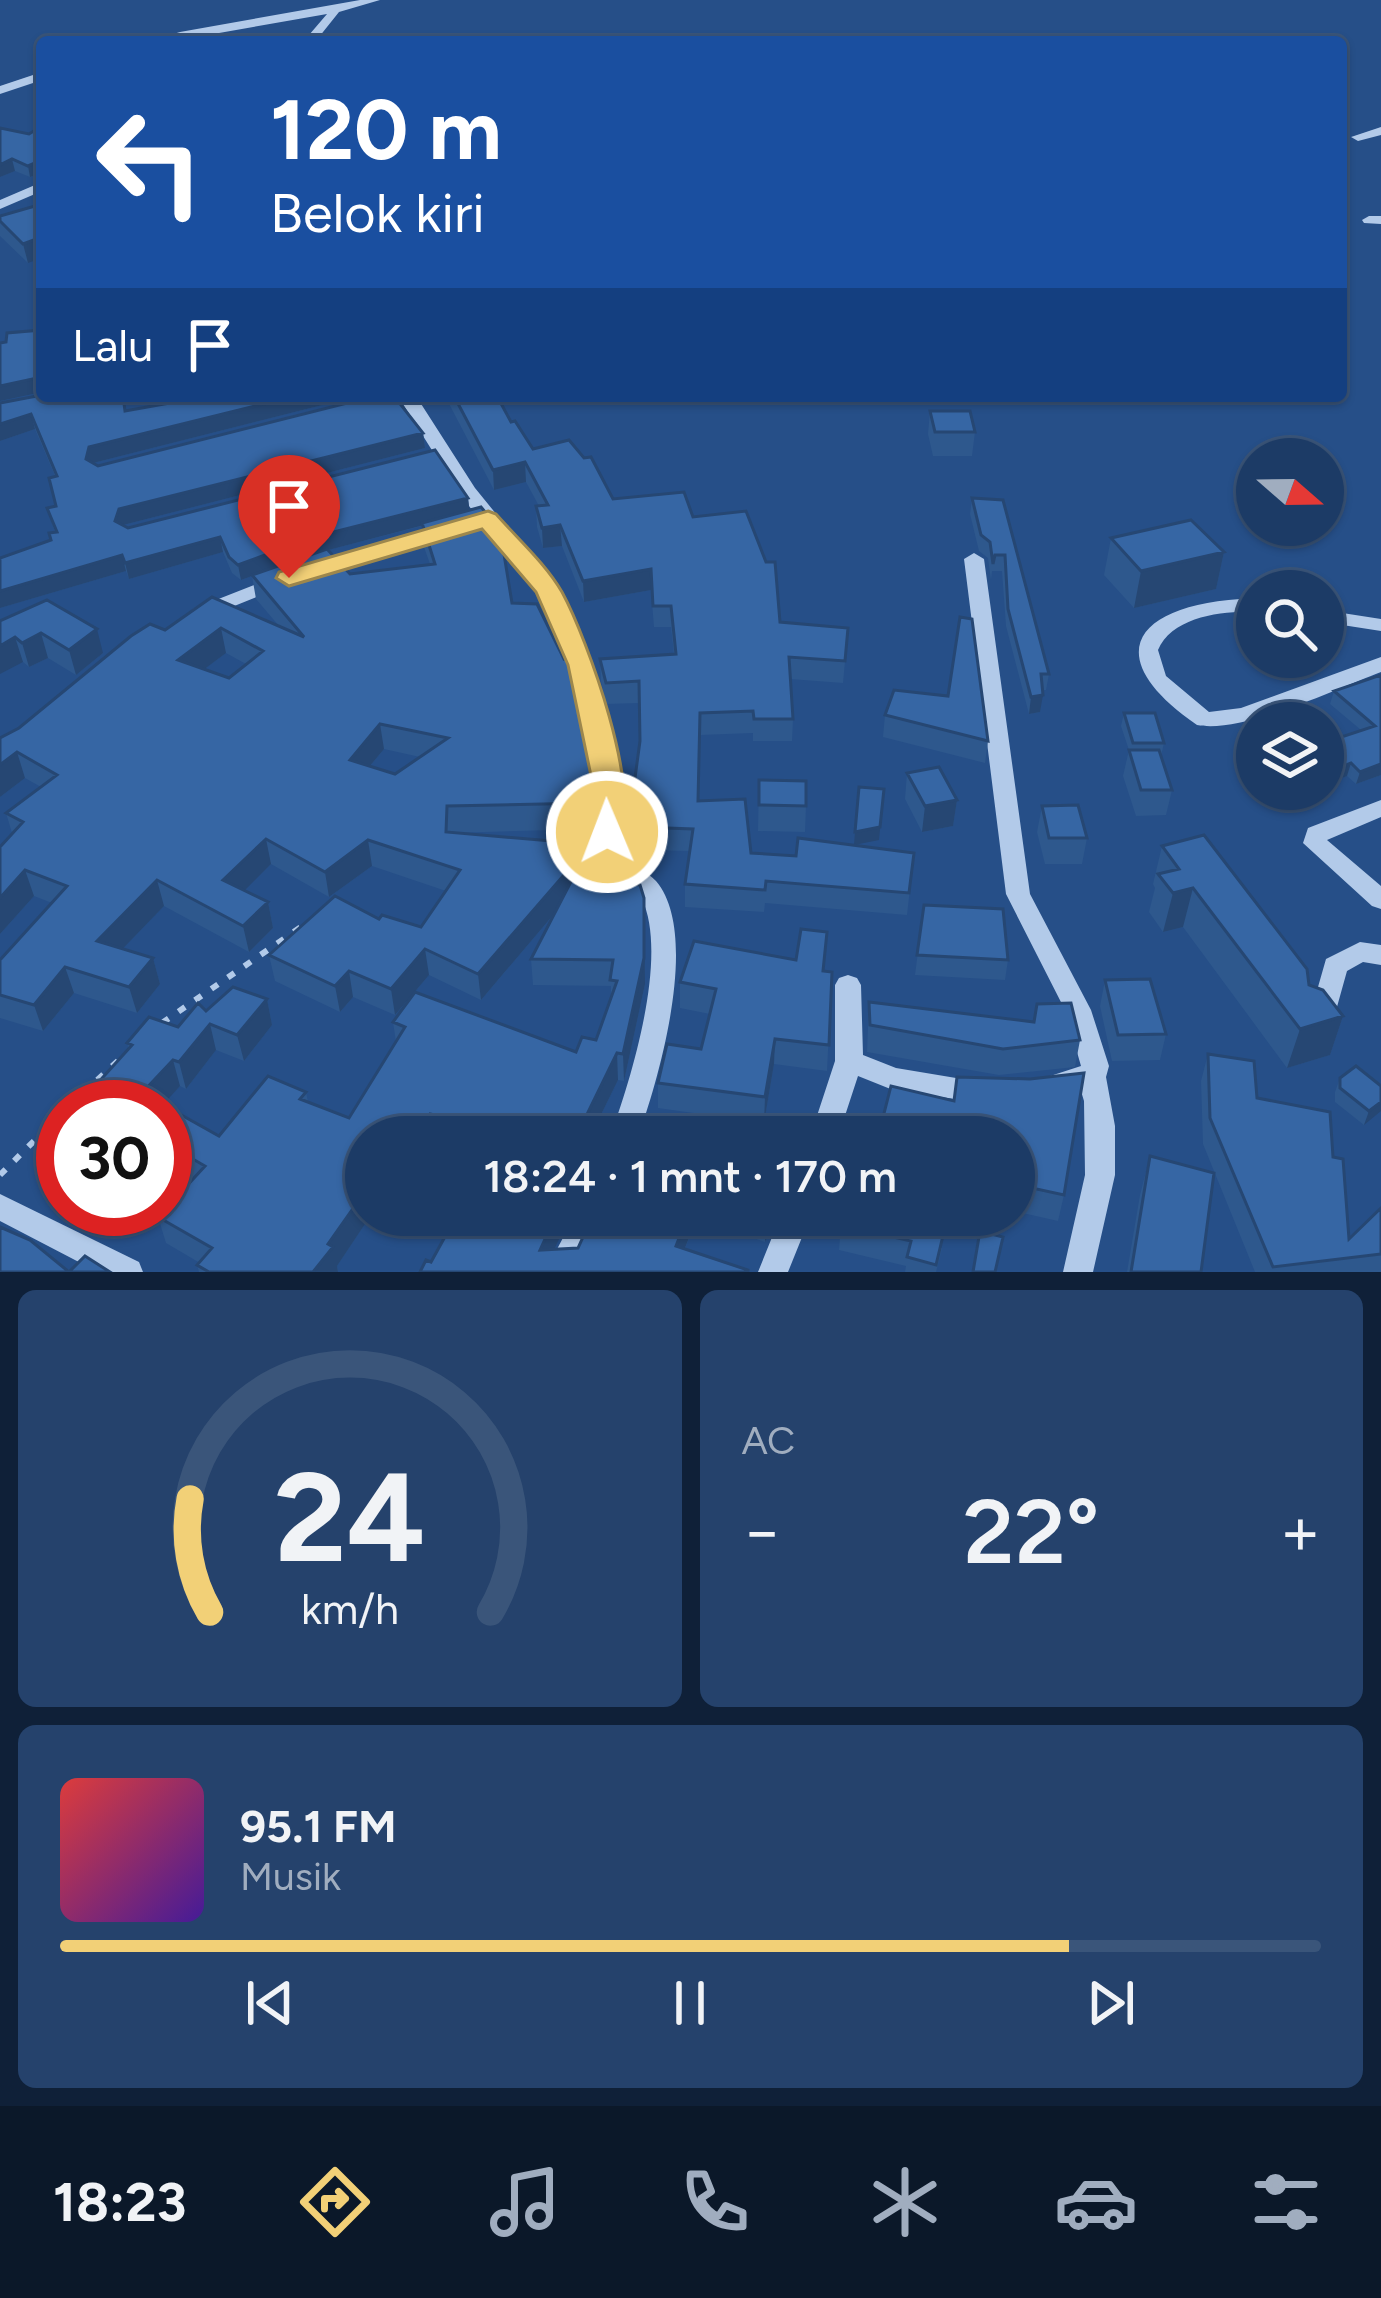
<!DOCTYPE html>
<html lang="id">
<head>
<meta charset="utf-8">
<style>
	:root { --surface:#1c3b66; --page:#25426c; --text:#f1f3f6; --muted:#a0adbf; --line:#3a557a; --accent:#f2d077 }
	body { margin:0; font-family:Figtree,sans-serif; background:var(--page); color:var(--text); height:100vh; display:flex; flex-direction:column; font-size:45px; white-space:nowrap }
	* { box-sizing:border-box; margin:0 }
	p { font-size:39px; color:var(--muted) }
	.icon { flex:none; width:66px; height:66px; fill:none; stroke:currentColor; stroke-width:2; stroke-linecap:round; stroke-linejoin:round }
	.map { position:relative; height:1272px; overflow:hidden }
	.side { display:flex; flex-direction:column; gap:18px; padding:18px; background:#0f2038; flex:1 }
	.side>* { flex:none }
	.hud { position:absolute; left:36px; top:36px; width:1311px; height:366px; border-radius:12px; box-shadow:0 3px 9px #0004,0 0 0 3px var(--line); background:#1a4fa0; color:#fff; overflow:hidden }
	.needle { width:78px; rotate:110deg }
	.tools { position:absolute; left:1236px; top:438px; display:grid; gap:24px }
	.tools a { display:grid; place-items:center; width:108px; height:108px; border-radius:50%; background:var(--surface); box-shadow:0 3px 9px #0004,0 0 0 3px var(--line); font-size:60px }
	.speed { position:absolute; left:36px; top:1080px; display:flex; gap:24px; font-size:60px; font-weight:700; text-align:center }
	.speed>* { display:grid; place-content:center; width:156px; height:156px; border-radius:50%; background:var(--surface); box-shadow:0 3px 9px #0004,0 0 0 3px var(--line); line-height:1 }
	.speed .limit { border:18px solid #d22; background:#fff; color:#111 }
	.pin { position:absolute; display:grid; place-items:center; width:102px; height:102px; color:#fff; margin:-123px -51px; border-radius:50% 50% 50% 0; rotate:-45deg; box-shadow:0 0 12px #0007 }
	.pin .icon { rotate:45deg }
	.me { position:absolute; width:132px; margin:-66px; rotate:359deg; stroke-linejoin:round; filter:drop-shadow(0 0 9px #0008) }
	.turn { display:flex; align-items:center; gap:42px; height:252px; padding:0 36px; font-size:54px }
	.turn .icon { width:156px; height:156px; stroke-width:2.5 }
	.turn b { display:block; font-size:84px; line-height:102px }
	.then { display:flex; align-items:center; height:114px; padding:0 36px; background:#0003; gap:24px; font-size:45px }
	.big { font-size:90px; font-weight:600; line-height:1.1 }
	.side .tile { flex:1; display:flex; flex-direction:column; justify-content:center; gap:18px; min-width:0; padding:0 42px; border-radius:18px; background:var(--page) }
	.side .dial { align-items:center; gap:0 }
	.dial svg { height:312px; overflow:visible; fill:none; stroke:var(--line); stroke-width:7; stroke-linecap:round; text-anchor:middle }
	.dial text { fill:var(--text); stroke:none }
	.song { display:flex; align-items:center; gap:36px }
	.cover { width:144px; height:144px; border-radius:18px; background:linear-gradient(135deg,hsl(0 70% 55%),hsl(260 70% 35%)) }
	.played { height:12px; border-radius:6px; background:linear-gradient(90deg,var(--accent) 80%,var(--line) 80%) }
	.keys { display:flex; justify-content:space-around; direction:ltr }
	.heat { display:flex; justify-content:space-between; align-items:center; font-size:66px; direction:ltr }
	.side .tiles { flex:1; display:grid; gap:18px; grid-template-columns:1fr 1fr }
	.tile:last-child { grid-column:span 2 }
	.trip { position:absolute; left:345px; top:1116px; width:690px; height:120px; border-radius:60px; background:var(--surface); box-shadow:0 3px 9px #0004,0 0 0 3px var(--line); font-weight:600; line-height:120px; text-align:center }
	.tab-bar { display:flex; height:192px; justify-content:space-around; align-items:center; background:#0b1829; color:var(--muted) }
	.tab-bar .icon { width:84px; height:84px }
	.tab-bar .on { color:var(--accent) }
	.tab-bar b { font-size:54px; color:var(--text) }
	.map>svg:first-child { display:block }
</style>
</head>
<body>
<div class="map">
<svg width="1381" height="1272" viewBox="0 0 1381 1272">
	<rect width="100%" height="100%" fill="#264f88"/>
	<g fill="none" stroke-linecap="round" stroke-linejoin="round">
		<path stroke="#b2cae9" stroke-width="6" stroke-dasharray="8 12" stroke-linecap="butt" d="M162,1023l139,-96
			M68,1107l53,-49
			M0,1175l63,-63"/>
		<path fill="#b2cae9" fill-rule="evenodd" d="M360,0h20l-41,12 -24,30h-12l24,-28 -159,28h-21l33,-10z
			M42,72v8l-42,14v-8z
			M1381,127v8l-23,6 -7,-4z
			M42,182v9l-42,18v-9z
			M1369,216h12v8l-17,-1 -2,-3z
			M398,396h18l59,92 83,102 35,75 29,130 -5,60c13,10 29,15 39,26 45,53 3,197 -18,256h-28c21,-58 59,-180 32,-238 -9,-19 -37,-23 -49,-41l5,-63 -27,-130 -33,-74 -78,-96z
			M449,523l10,6 -3,4 -144,42 -10,-6 3,-4z
			M974,553l10,6 46,335 61,116 18,56 -3,11 9,49v49l-22,97h-30l22,-97 -1,-74 -3,-10 -27,6 -10,-3 -4,-8 4,-8 37,-12 -16,-56 -59,-116 -42,-335z
			M277,576l10,6 -3,4 -77,31h-14l-3,-4 3,-4z
			M1240,599l17,1v12c-32,-2 -85,4 -99,38l8,26 43,36 32,-4 140,-51v15c-45,17 -139,62 -184,53 -99,-68 -63,-119 43,-126z
			M1323,610l58,9v12l-58,-9z
			M1381,800v17l-54,23 54,46v23l-9,-3 -69,-63 5,-15z
			M1360,942l21,3v20l-18,-3 -16,9 -12,43 -24,10 -9,-3 -4,-7 4,-7 12,-6 12,-42z
			M848,975l9,3 4,7 2,70 33,13 96,16 4,8 -4,8 -10,3 -89,-13 -35,-14 -20,61h-28l25,-76v-76l4,-7z
			M0,1194l139,68 4,10h-45l-98,-51z
			M575,1215h30l-29,57h-31z
			M781,1215h30l-23,57h-30z"/>
	</g>
	<path fill="#2e588d" fill-rule="evenodd" d="M42,126v47l-12,4 -15,-6 -15,6 29,-43z
		M42,204l-14,59 -28,-27v-20z
		M42,395l81,1 3,15 83,-15h149l-265,67 5,3 277,-70h19l29,37 2,15 -302,77 5,3 307,-78 33,48 1,13 12,-4 19,23 12,73 25,1 27,55 5,-2 23,113 1,25 -2,34 -141,4 148,12 29,18v21l13,1 4,13 1,86 -21,97 -6,-1 -28,57h-224v78h5l-34,51 1,6h-139l-2,-7 3,-2 -34,-20 -8,-26 34,-37 -27,-15v-58h-89l53,-58 -2,-6 22,-26 29,10 20,-24 8,8 27,-24 34,12 5,26 -28,36 -28,-11 -30,39 -6,-3 -17,18 56,32 49,-60 38,16 2,10 41,16 47,-76 -3,-20 22,-30 161,60 6,-15 14,3 15,-43v-11l-78,-1 -2,-26 24,-46 -74,87 -52,-25 -34,40 -42,-18 -13,15 -65,-31 -6,-26 66,-59 44,23 3,-4 39,12 25,-36 -74,-25 -43,31 -58,-33 -27,26 24,12 5,26 -24,24 -85,-46 -42,43 31,9 7,26 -23,29 -63,-20 -31,38 -43,-13v-58l52,-57 -18,-7 -34,38v-87l12,-14 -6,-20 35,-26 -16,-9 -25,19v-59l19,-10 112,-92 19,-12 15,6 47,-33 67,29 -23,-27 -4,-23 -11,4 -9,-7 -9,-21 -94,27 -3,-8 -126,37v-50l51,-18 -2,-7 6,-1 -8,-24 9,-2 -7,-28 6,-2 -20,-47 -35,12v-38zM422,526l2,21 6,17 -80,10 -22,-24zM226,653l20,11 -17,14 -25,-9zM384,749l36,8 -25,17 -25,-8z
		M445,396h52l14,26 22,27 80,50 80,18 87,105 68,6 -5,55 -53,-4 3,40 -1,22h-39v-8l-53,2 -1,66 52,52 45,3 118,-3 -7,62 -142,-12 -1,9 -79,-5v-23l5,-33 -50,-1 -1,-22h-15l-1,-22 12,-28 5,-37 -1,-38 -33,1 -5,-23 -1,-22 74,-5 -3,-27h-17l-3,-37 -67,12 -22,-56 -19,2 -6,-21 -1,-21h3l-13,-24 -32,8z
		M930,411l45,21 -3,24h-39l-5,-22z
		M972,498l31,2 46,174 -3,16h-4l-2,22 -11,2 -23,-88 -4,-55h-10l-1,9 -3,-22 -9,-7 -9,-37z
		M1111,538l113,14 -8,37 -82,19 -30,-33z
		M0,621l103,32 -27,22 -28,-17 -19,9 -6,-5z
		M1276,657h38l-1,3 -24,8z
		M1381,675v100l-25,9 -9,-8 -24,10 38,-56 -31,-26 4,-13z
		M1124,713l40,30 -3,13 11,34 -6,25 -30,1 -13,-40 6,-26 -8,-24z
		M885,715l103,26 -3,22 -102,-26z
		M907,773l50,27 -4,26 -31,6 -17,-33z
		M759,780l47,26 -1,26 -47,-1z
		M1271,789h44l-31,12z
		M1042,806l45,32 -5,26h-37l-8,-32z
		M1162,846l181,170 -13,39 -43,13 -104,-141 -20,5 -14,-20 6,-24 -2,-4z
		M924,905l84,55 -3,20 -90,-5z
		M824,971l8,1 -5,99 -53,-7 -10,59 -106,-15v-25l43,-34 9,-35 -30,-6v-26z
		M1105,980l61,54 -6,26 -48,1 -12,-55z
		M869,1002l211,38 -5,27 -76,8 -132,-23z
		M1208,1054l49,44 76,59 16,82 32,-31v64h-126l-52,-128 -2,-63z
		M1340,1078l41,8 -17,39 -29,-23v-10z
		M1014,1137l50,58 -6,26 -44,-10z
		M1150,1156l51,116h-74l13,-77z
		M73,1209h51l-13,16z
		M457,1215h113l-16,34 24,-1 15,-33h183l-11,27 -68,-25 -12,32 -254,13z
		M841,1225l101,23 -6,24h-31l1,-6 -67,-16z"/>
	<path fill="#264773" d="M12,159l3,12 -15,6v-12z
		M42,160v13l-12,4 -2,-11z
		M42,237v21l-14,5 -5,-19z
		M42,377v15l-42,9v-15z
		M296,396h62l-265,67 -7,-4 3,-12z
		M31,414l4,15 -35,12v-17z
		M423,433l2,15 -302,77 -8,-4 4,-12z
		M525,462l1,20 -32,8 -1,-20z
		M468,498l2,15 -157,41 -72,26 -3,-15 72,-27z
		M560,525l2,21 -19,2 -1,-20z
		M220,537l3,15 -94,27 -4,-16z
		M1224,552l-8,37 -82,19 7,-37z
		M122,555l4,16 -126,37v-17z
		M651,569v21l-67,12 -1,-21z
		M221,628l5,25 -43,32 -5,-25z
		M97,629l6,24 -27,22 -7,-25z
		M41,633l7,25 -19,9 -7,-24z
		M15,637l8,25 -23,12v-28z
		M1292,657h22l-1,3 -24,8z
		M1043,695l-3,17 -11,2 2,-17z
		M380,724l4,25 -30,36 -4,-25z
		M17,752l8,26 -25,19v-32z
		M1351,763l-4,13 -24,10v-12z
		M1381,764v11l-25,9 4,-12z
		M592,770l1,25 -2,34 -1,-26z
		M884,789l-5,51 -25,5 1,-13z
		M1287,789h28l-31,12z
		M957,800l-4,26 -31,6 3,-26z
		M266,839l5,25 -42,42 -6,-26z
		M368,840l4,26 -43,31 -4,-25z
		M570,868l1,26 -90,106 -3,-26z
		M25,870l9,26 -34,38v-36z
		M157,880l7,26 -59,61 -8,-26z
		M1193,888l-10,39 -20,5 10,-39z
		M644,898l1,86 -21,97 -1,-27z
		M268,902l5,26 -24,24 -6,-26z
		M425,949l4,26 -34,40 -4,-26z
		M153,958l7,26 -23,29 -8,-26z
		M65,967l9,26 -31,38 -9,-26z
		M349,971l4,26 -13,15 -5,-26z
		M267,999l5,26 -28,36 -7,-26z
		M1343,1016l-13,39 -43,13 13,-39z
		M210,1024l6,26 -30,39 -7,-27z
		M775,1039l-1,25 -10,59 1,-26z
		M617,1053l1,27 -28,57h-14z
		M173,1060l7,26 -19,21 -19,-14z
		M1381,1102v9l-17,14 5,-14z
		M430,1114l3,23h-19z
		M366,1190v25h5l-34,51 1,6h-25l15,-28z
		M105,1209h19l-13,16z
		M556,1215h14l-26,57 -4,-22z
		M688,1215h9v2l-21,54v-25z
		M776,1215l-11,27 1,-26z"/>
	<path fill="#3666a4" stroke="#264773" stroke-width="3" fill-rule="evenodd" d="M42,126v34l-14,6 -16,-7 -12,6v-37l29,6z
		M42,204v33l-19,7 -23,-23v-5z
		M42,330v47l-42,9v-43l6,-1 1,-9z
		M42,395l81,1 2,15 84,-15h87l-207,51 -3,12 12,7 277,-70h19l29,37 -304,76 -4,12 13,7 307,-78 33,48 -158,40 -72,27 -9,-8 -9,-20 -95,26 -3,-8 -122,36v-33l51,-18 -2,-7 8,-1 -10,-24 9,-2 -7,-28 8,-2 -26,-62 -31,10v-21z
		M454,396h43l14,26 4,-1 18,28 36,-9 15,18 7,-1 22,42 71,-7 9,25 53,-6 20,51h9l5,60 68,6 -3,33 -56,-4 4,62h-39l-1,-8 -53,2 -2,88 47,-2 6,54 45,3 2,-18 116,15 -5,40 -143,-12 -1,9 -80,-6 8,-55 -54,-2 2,-21h-18l2,-28h10l5,-37 -1,-60 -33,2 -6,-24 76,-5 -5,-48h-18l-2,-37 -68,12 -23,-56 -18,3 -6,-22 12,-1 -23,-43 -32,8z
		M930,411h40l5,21h-40z
		M972,498l31,2 46,174h-8l2,21 -12,2 -23,-88 -3,-54h-10l-2,9 -3,-22 -9,-7z
		M481,507l19,23 12,73 25,1 27,55 5,-2 23,113 -2,33 -143,3 -1,26 152,13 29,18 -5,20 18,2 4,13v60l-21,96 -6,-1 -41,84h-39l-107,-23 -16,23h-48v53l-38,54 5,3 -20,25h-104l-12,-7 15,-17 -54,-31 47,-51 -40,-23v-36h-89l56,-62 -5,-2 22,-26 29,10 20,-24 8,8 27,-24 34,12 -30,36 -27,-11 -31,38 -6,-2 -31,33 77,43 49,-60 38,16 -6,7 49,19 56,-91 -12,-5 22,-30 161,60 6,-15 14,3 21,-59 -7,-1 3,-20 -82,-1 45,-87 -6,-4 -92,106 -53,-25 -34,40 -42,-18 -14,15 -66,-31 66,-59 44,23 3,-4 39,12 39,-57 -92,-30 -43,32 -59,-33 -43,41 45,22 -25,24 -86,-46 -60,61 56,17 -24,29 -64,-20 -31,38 -34,-10v-35l67,-74 -42,-16 -25,28v-51l23,-25 -17,-9 51,-38 -40,-23 -17,13v-27l19,-10 112,-92 19,-12 15,6 47,-33 92,40 -52,-62 75,-26 23,25 85,-10 -13,-41zM221,628l42,23 -34,27 -51,-18zM380,724l68,14 -53,36 -45,-14z
		M1191,520l33,32 -83,19 -30,-33z
		M47,600l50,29 -28,21 -28,-17 -19,10 -7,-6 -15,9v-25z
		M960,617l12,2 16,122 -103,-26 9,-25 54,6z
		M1381,675v89l-21,8 -9,-9 -28,11v-31l52,-17 -41,-35z
		M1124,713h31l9,30h-31z
		M1129,750h30l13,40h-31z
		M939,767l18,33 -32,6 -18,-33z
		M759,780l47,1v25l-47,-1z
		M859,787l25,2 -4,38 -25,5z
		M1078,805l9,33h-38l-7,-32z
		M1204,835l103,134 2,16 14,5 20,26 -43,13 -107,-141 -20,5 -15,-19 21,-5 -17,-23z
		M924,905l79,4 5,51 -91,-5z
		M801,929l26,3 -4,39 9,1 -3,73 -54,-6 -10,58 -107,-14 9,-39 34,5 15,-60 -36,-7 14,-41 102,19z
		M1150,979l16,55 -48,1 -13,-55z
		M869,1002l165,20 3,-18 34,-1 9,37 -77,9 -133,-24z
		M1208,1054l46,7 3,37 73,14 3,45 10,2 6,80 32,-31v46l-108,13 -63,-149z
		M1356,1066l25,20v16l-12,9 -29,-23v-10z
		M1084,1073l-20,122 -50,-11v-47h-136l13,-51 63,15 3,-24 73,2z
		M1150,1156l64,17 -13,99h-70z
		M457,1215h99l-16,35 38,-2 15,-33h95l-12,31 72,24v2h-328l6,-12 5,2z
		M843,1215h75l28,8 -10,42 -29,-8 4,-16 -70,-16z
		M0,1227l30,13 39,32h-69z
		M980,1231l23,6 -8,35h-22z
		M85,1256l25,16h-41z"/>
	<path fill="#f2d077" stroke="#9d874d" stroke-width="3" d="M488,511l8,3c21,24 50,50 66,78 25,46 82,202 56,248h-22l-5,-8 4,-37 -27,-130 -32,-73 -54,-63 -193,57 -13,-8 3,-6z"/>
</svg>
<div class="tools">
<a><svg class="needle" viewBox="-14 -14 28 28"><path d="M0-13l5 13h-10z" fill="#e53935"/><path d="M0 13l5-13h-10z" fill="#a0adbf"/></svg></a>
<a><svg class="icon" aria-label="search" viewBox="0 0 24 24"><circle cx="10" cy="10" r="6"/><path d="M15 15l6 6"/></svg></a>
<a><svg class="icon" aria-label="layers" viewBox="0 0 24 24"><path d="M12 4l9 5-9 5-9-5zM3 14l9 5 9-5"/></svg></a>
</div>
<div class="speed"><div class="limit">30</div></div>
<div class="pin" style="left:289px;top:578px;background:#d93025"><svg class="icon" aria-label="arrive" viewBox="0 0 24 24"><path d="M6 21V4h12l-3 4 3 4H6"/></svg></div>
<svg class="me" style="left:607px;top:832px" viewBox="-20 -20 40 40"><circle r="17" fill="#f2d077" stroke="#fff" stroke-width="3"/><path d="M0-11L8 9 0 5-8 9z" fill="#fff"/></svg>
<div class="trip">18:24 · 1 mnt · 170 m</div>
<div class="hud">
<div class="turn"><svg class="icon" aria-label="left" viewBox="0 0 24 24"><path d="M17 20v-9H6M10 6l-5 5 5 5"/></svg><div><b>120 m</b>Belok kiri</div></div>
<div class="then">Lalu<svg class="icon" aria-label="arrive" viewBox="0 0 24 24"><path d="M6 21V4h12l-3 4 3 4H6"/></svg></div>
</div>
</div>
<section class="side">
<div class="tiles">
<div class="tile dial"><svg viewBox="0 0 100 80">
<path d="M14 69A42 42 0 1 1 86 69"/>
<path d="M14 69A42 42 0 0 1 9 40" stroke="#f2d077"/>
<text x="50" y="56" font-size="32" font-weight="700">24</text>
<text x="50" y="72" font-size="11">km/h</text>
</svg></div>
<div class="tile"><p>AC</p>
<div class="heat"><a>−</a><b class="big">22°</b><a>+</a></div>
</div>
<div class="tile">
<div class="song"><i class="cover"></i><div><b>95.1 FM</b><p>Musik</p></div></div>
<div class="played"></div>
<div class="keys"><svg class="icon" aria-label="previous" viewBox="0 0 24 24"><path d="M18 5L8 12l10 7zM5 5v14"/></svg><svg class="icon" aria-label="pause" viewBox="0 0 24 24"><path d="M8 5v14M16 5v14"/></svg><svg class="icon" aria-label="next" viewBox="0 0 24 24"><path d="M6 5l10 7-10 7zM19 5v14"/></svg></div>
</div>
</div>
</section>
<nav class="tab-bar">
<b>18:23</b>
<svg class="icon on" aria-label="directions" viewBox="0 0 24 24"><path d="M12 3l9 9-9 9-9-9zM9 14v-3h6M13 9l2 2-2 2"/></svg>
<svg class="icon" aria-label="music" viewBox="0 0 24 24"><path d="M9 18V5l10-2v13"/><circle cx="6" cy="18" r="3"/><circle cx="16" cy="16" r="3"/></svg>
<svg class="icon" aria-label="phone" viewBox="0 0 24 24"><path d="M5 4h4l2 5-3 2q2 4 5 5l2-3 5 2v4C11 20 4 13 5 4z"/></svg>
<svg class="icon" aria-label="climate" viewBox="0 0 24 24"><path d="M12 3v18M4 7l16 10M4 17L20 7"/></svg>
<svg class="icon" aria-label="car" viewBox="0 0 24 24"><path d="M5 17H2v-5l4-1 3-4h7l3 4 3 1v5h-3M9 17h6M6 11h13"/><circle cx="7" cy="17" r="2"/><circle cx="17" cy="17" r="2"/></svg>
<svg class="icon" aria-label="filters" viewBox="0 0 24 24"><path d="M4 7h16M4 17h16"/><circle cx="9" cy="7" r="2"/><circle cx="15" cy="17" r="2"/></svg>
</nav>
</body>
</html>
